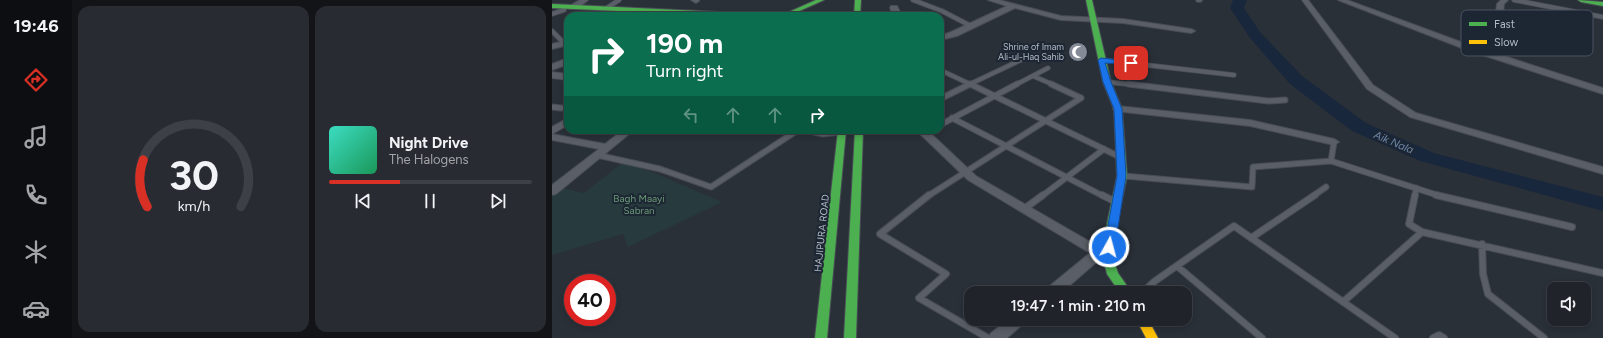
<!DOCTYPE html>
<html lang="en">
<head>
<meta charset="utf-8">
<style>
	:root { --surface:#20242a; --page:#282c32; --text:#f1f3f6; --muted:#a2a4a8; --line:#3d4147; --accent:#d93025 }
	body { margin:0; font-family:Figtree,sans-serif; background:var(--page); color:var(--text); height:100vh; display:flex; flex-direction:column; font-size:15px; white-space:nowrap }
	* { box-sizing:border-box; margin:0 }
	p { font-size:13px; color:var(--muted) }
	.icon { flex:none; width:22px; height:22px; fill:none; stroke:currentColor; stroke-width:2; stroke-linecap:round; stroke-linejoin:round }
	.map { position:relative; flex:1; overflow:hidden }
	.sheet { display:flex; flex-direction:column; gap:6px; padding:6px; background:#121417; width:480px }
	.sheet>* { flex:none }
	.guide { position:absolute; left:12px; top:12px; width:380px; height:122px; border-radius:12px; box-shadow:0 2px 6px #0003,0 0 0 1px var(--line); background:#0b6e4f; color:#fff; overflow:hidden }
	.fabs { position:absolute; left:995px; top:282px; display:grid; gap:8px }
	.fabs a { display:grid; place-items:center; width:44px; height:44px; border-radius:8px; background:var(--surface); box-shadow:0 2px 6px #0003,0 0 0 1px var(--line); font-size:20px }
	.speed { position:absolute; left:12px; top:274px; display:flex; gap:8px; font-size:20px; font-weight:700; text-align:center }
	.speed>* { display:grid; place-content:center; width:52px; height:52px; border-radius:50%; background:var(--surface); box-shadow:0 2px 6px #0003,0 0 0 1px var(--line); line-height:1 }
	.speed .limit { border:6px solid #d22; background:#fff; color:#111 }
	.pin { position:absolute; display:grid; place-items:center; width:34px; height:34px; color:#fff; margin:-17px; border-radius:8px; box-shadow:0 2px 6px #0006 }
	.me { position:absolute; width:44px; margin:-22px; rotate:7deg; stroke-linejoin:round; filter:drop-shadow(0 0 3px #0008) }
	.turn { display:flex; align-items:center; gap:14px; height:84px; padding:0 16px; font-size:18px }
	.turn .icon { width:52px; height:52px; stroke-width:2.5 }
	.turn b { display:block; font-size:28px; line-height:34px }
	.lanes { display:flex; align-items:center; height:38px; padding:0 16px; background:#0003; justify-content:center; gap:20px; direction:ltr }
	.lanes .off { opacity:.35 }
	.sheet .tile { flex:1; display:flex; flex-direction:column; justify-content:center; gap:6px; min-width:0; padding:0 14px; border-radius:12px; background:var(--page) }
	.sheet .dial { align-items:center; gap:0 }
	.dial svg { height:104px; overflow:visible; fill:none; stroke:var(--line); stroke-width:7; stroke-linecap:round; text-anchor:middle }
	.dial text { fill:var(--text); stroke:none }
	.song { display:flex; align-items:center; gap:12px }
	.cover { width:48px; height:48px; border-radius:6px; background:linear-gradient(135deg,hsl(170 70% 55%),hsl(150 70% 35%)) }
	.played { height:4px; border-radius:2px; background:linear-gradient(90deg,var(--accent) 35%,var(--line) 35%) }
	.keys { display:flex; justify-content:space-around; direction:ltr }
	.sheet .tiles { flex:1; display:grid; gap:6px; grid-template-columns:repeat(2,1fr) }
	.trip { position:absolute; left:412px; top:286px; width:228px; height:40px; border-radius:12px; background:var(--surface); box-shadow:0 2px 6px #0003,0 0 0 1px var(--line); font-weight:600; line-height:40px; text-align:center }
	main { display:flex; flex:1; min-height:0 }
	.dock { display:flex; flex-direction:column; width:72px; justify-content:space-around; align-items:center; background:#0d0e11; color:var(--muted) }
	.dock .icon { width:28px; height:28px }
	.dock .active { color:var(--accent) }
	.dock b { font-size:18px; color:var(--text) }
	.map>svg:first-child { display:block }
</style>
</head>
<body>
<main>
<nav class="dock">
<b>19:46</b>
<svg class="icon active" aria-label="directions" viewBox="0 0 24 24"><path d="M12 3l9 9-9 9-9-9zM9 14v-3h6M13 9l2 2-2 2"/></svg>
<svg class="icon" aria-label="music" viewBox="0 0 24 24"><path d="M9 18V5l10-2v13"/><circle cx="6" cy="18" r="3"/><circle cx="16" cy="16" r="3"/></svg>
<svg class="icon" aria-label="phone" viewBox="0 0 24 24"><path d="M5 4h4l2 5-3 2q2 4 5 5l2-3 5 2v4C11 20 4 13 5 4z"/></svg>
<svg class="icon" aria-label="climate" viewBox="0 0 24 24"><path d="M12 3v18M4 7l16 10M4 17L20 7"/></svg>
<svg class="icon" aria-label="car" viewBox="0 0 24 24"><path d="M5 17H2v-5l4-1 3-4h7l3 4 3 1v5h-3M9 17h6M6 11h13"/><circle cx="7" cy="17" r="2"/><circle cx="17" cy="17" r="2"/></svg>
</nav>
<section class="sheet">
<div class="tiles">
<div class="tile dial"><svg viewBox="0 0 100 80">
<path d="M14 69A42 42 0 1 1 86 69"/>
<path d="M14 69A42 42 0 0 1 11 33" stroke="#d93025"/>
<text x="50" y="56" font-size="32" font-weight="700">30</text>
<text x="50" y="72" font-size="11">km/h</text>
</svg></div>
<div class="tile">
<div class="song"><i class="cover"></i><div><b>Night Drive</b><p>The Halogens</p></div></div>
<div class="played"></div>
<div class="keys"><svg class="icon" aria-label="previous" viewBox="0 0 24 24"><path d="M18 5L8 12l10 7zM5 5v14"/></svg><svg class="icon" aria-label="pause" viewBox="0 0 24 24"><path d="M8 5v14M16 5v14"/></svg><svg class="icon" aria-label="next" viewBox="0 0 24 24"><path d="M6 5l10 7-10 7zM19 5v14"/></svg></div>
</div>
</div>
</section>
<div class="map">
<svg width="1051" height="338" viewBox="0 0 1051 338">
	<rect width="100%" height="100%" fill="#2a3038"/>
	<path fill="#273a3e" d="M70,163l30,9 70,30 -94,45 -5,-13 -71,21v-64l6,-4 26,6z"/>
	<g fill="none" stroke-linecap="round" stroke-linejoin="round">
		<path fill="#19273c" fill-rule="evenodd" d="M681,0h14l-3,8 16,24 42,44 64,47 68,30 169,44v14l-183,-50 -68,-30 -62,-47 -40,-46 -20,-30z"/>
		<defs>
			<path id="lane-far2" d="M361,0l29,11 29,15
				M646,0h2
				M962,0l89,17
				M55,8l12,-8
				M0,14l12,-4
				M0,31l12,12
				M550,60l132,15
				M388,70l32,15
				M481,76l21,9
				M555,82l29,3
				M416,85l55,-26
				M463,85l33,-17"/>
			<path id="lane-far1" d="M418,84l150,73
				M499,84l30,14
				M576,84l140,17 17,-1
				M388,99l30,-15
				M0,107l9,1
				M400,118l151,78
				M388,125l77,-41
				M253,130l18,4 17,-2
				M45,155l63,14 51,18 87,-57
				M779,161l3,-19
				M572,176l128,11 1,-20 78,-6 109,35
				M376,196l153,-98
				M490,196l62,-47
				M761,196l13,-9
				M863,196l1,-8"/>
			<path id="lane" d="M377,195l-49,39 66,40 -27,24 69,40
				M550,195l12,6
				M884,195l136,32
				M472,209l19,-14
				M870,232l181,41
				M699,238l64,-43
				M930,244l1,30 5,20 56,44
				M625,266l85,72
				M590,293l13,-12 79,-55 161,112
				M791,302l79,-70 -13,-8 6,-29
				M881,338l6,-3 5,3"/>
			<path id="street" d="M28,0h8l-11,9h-6v-4z
				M139,0h8v1l-3,2z
				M436,0h11l62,16 62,3 68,10 4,2 -4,2 -68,-10 -62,-3 -46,-12 -58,28 -17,4v-4l11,-4 56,-26z
				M750,0h6l65,85 43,28 187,54v7l-193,-57 -43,-28z
				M786,0h9l122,45 26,-25 2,-16 4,-4h7l-4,4 -2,19 -26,24 127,41v6l-136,-44z
				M339,6h6l5,10h-8l-4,-8z
				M16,40v5l-16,4v-5z
				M16,58v6l-16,6v-6z
				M0,72l16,2v6l-16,-2z
				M566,106l132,14 84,19 5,3 -5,3 -84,-19 -135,-15 -2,-2 2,-2z
				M16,118v7l-16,9 53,10 18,-14h11l-78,64 -4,1v-10l47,-36 -47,-9v-13z
				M364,130h11l49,46 137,79 2,3 -2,3 -5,2 -8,-4 -39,34h-17l2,-4 44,-36 -122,-73z
				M457,319h17l-2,4 -17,15h-19l3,-5z"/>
			<path id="fast" d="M264,0h8l-36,16h-8z
				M303,0h6l-1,16h-6z
				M534,0h6l19,82 11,27 5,67 -10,48 -4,34 5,15 14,20h-12l-13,-19 -4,-16 4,-34 10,-48 -3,-67 -11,-27z
				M1026,0l25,2v4l-22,-4z
				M0,4l214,10 3,2h-41l-176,-8z
				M286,130h8l-19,208h-12z
				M303,130h8l-7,208h-12z"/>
			<path id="slow" d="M584,319h12l10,19h-12z"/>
		</defs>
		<use href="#lane-far2" stroke="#484c55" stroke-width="5.5"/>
		<use href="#lane-far1" stroke="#484c55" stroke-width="7"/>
		<use href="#lane" stroke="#484c55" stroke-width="8"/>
		<use href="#street" stroke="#484c55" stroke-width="2"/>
		<use href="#fast" stroke="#484c55" stroke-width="2"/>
		<use href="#slow" stroke="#484c55" stroke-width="2"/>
		<use href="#lane-far2" stroke="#5a5e66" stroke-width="4"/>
		<use href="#lane-far1" stroke="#5a5e66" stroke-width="5"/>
		<use href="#lane" stroke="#5a5e66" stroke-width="6"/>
		<use href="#street" fill="#5a5e66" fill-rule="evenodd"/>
		<use href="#fast" fill="#4caf50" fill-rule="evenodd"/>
		<use href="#slow" fill="#ffc107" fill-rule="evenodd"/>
	</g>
	<path fill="#1a73e8" stroke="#114b97" d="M549,58l30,3 3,2 -3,2 -26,-2 6,19 11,27 4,67 -11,71 -6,4 -5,-4 13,-71 -3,-67 -11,-27 -5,-22z"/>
	<defs>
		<symbol id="mosque-disc" viewBox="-11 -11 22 22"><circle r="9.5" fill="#848b96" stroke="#1d2633"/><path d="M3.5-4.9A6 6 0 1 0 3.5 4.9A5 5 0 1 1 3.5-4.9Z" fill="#fff"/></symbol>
	</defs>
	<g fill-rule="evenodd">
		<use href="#mosque-disc" x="515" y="41" width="22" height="22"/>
	</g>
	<g text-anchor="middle" stroke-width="4" stroke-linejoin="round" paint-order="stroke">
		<g font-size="9" fill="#b4bcc9" stroke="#1d2633" text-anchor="end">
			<text x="512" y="50">Shrine of Imam<tspan x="512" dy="10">Ali-ul-Haq Sahib</tspan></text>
		</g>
		<g font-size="10" fill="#6b9a76" stroke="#1d2633">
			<text x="87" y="202">Bagh Maayi<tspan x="87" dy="12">Sabran</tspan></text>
		</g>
		<g font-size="10" fill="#b4bcc9" stroke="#1d2633">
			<text transform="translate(269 233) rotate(-84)" y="4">HAJIPURA ROAD</text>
		</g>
		<g font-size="11" font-style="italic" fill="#6d86a8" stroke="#1d2633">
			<text transform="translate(842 142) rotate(23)" y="4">Aik Nala</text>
		</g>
	</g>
	<rect x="909" y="10" width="132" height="46" rx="6" fill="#1d2633" stroke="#4a5360" stroke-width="1"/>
	<rect x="917" y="22" width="18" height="4" fill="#4caf50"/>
	<rect x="917" y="40" width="18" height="4" fill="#ffc107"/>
	<g font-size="11" fill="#b4bcc9">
		<text x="942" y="28">Fast</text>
		<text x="942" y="46">Slow</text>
	</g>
</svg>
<div class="fabs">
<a><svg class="icon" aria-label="sound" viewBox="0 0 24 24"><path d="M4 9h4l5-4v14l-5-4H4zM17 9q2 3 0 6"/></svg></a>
</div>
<div class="speed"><div class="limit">40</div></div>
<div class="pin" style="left:579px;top:63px;background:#d93025"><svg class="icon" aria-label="arrive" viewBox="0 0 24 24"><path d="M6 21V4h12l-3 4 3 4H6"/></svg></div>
<svg class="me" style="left:557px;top:247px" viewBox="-20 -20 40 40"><circle r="17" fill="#1a73e8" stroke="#fff" stroke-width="3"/><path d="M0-11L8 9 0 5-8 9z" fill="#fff"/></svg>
<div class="trip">19:47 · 1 min · 210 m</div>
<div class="guide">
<div class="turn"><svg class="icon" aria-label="right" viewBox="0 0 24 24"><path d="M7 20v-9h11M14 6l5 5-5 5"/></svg><div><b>190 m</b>Turn right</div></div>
<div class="lanes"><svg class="icon off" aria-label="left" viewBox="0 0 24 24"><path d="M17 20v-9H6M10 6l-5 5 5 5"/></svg><svg class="icon off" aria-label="ahead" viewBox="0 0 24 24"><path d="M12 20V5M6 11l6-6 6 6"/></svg><svg class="icon off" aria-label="ahead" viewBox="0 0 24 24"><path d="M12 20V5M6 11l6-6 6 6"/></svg><svg class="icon" aria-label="right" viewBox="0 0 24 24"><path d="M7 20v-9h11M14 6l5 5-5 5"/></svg></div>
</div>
</div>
</main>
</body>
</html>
